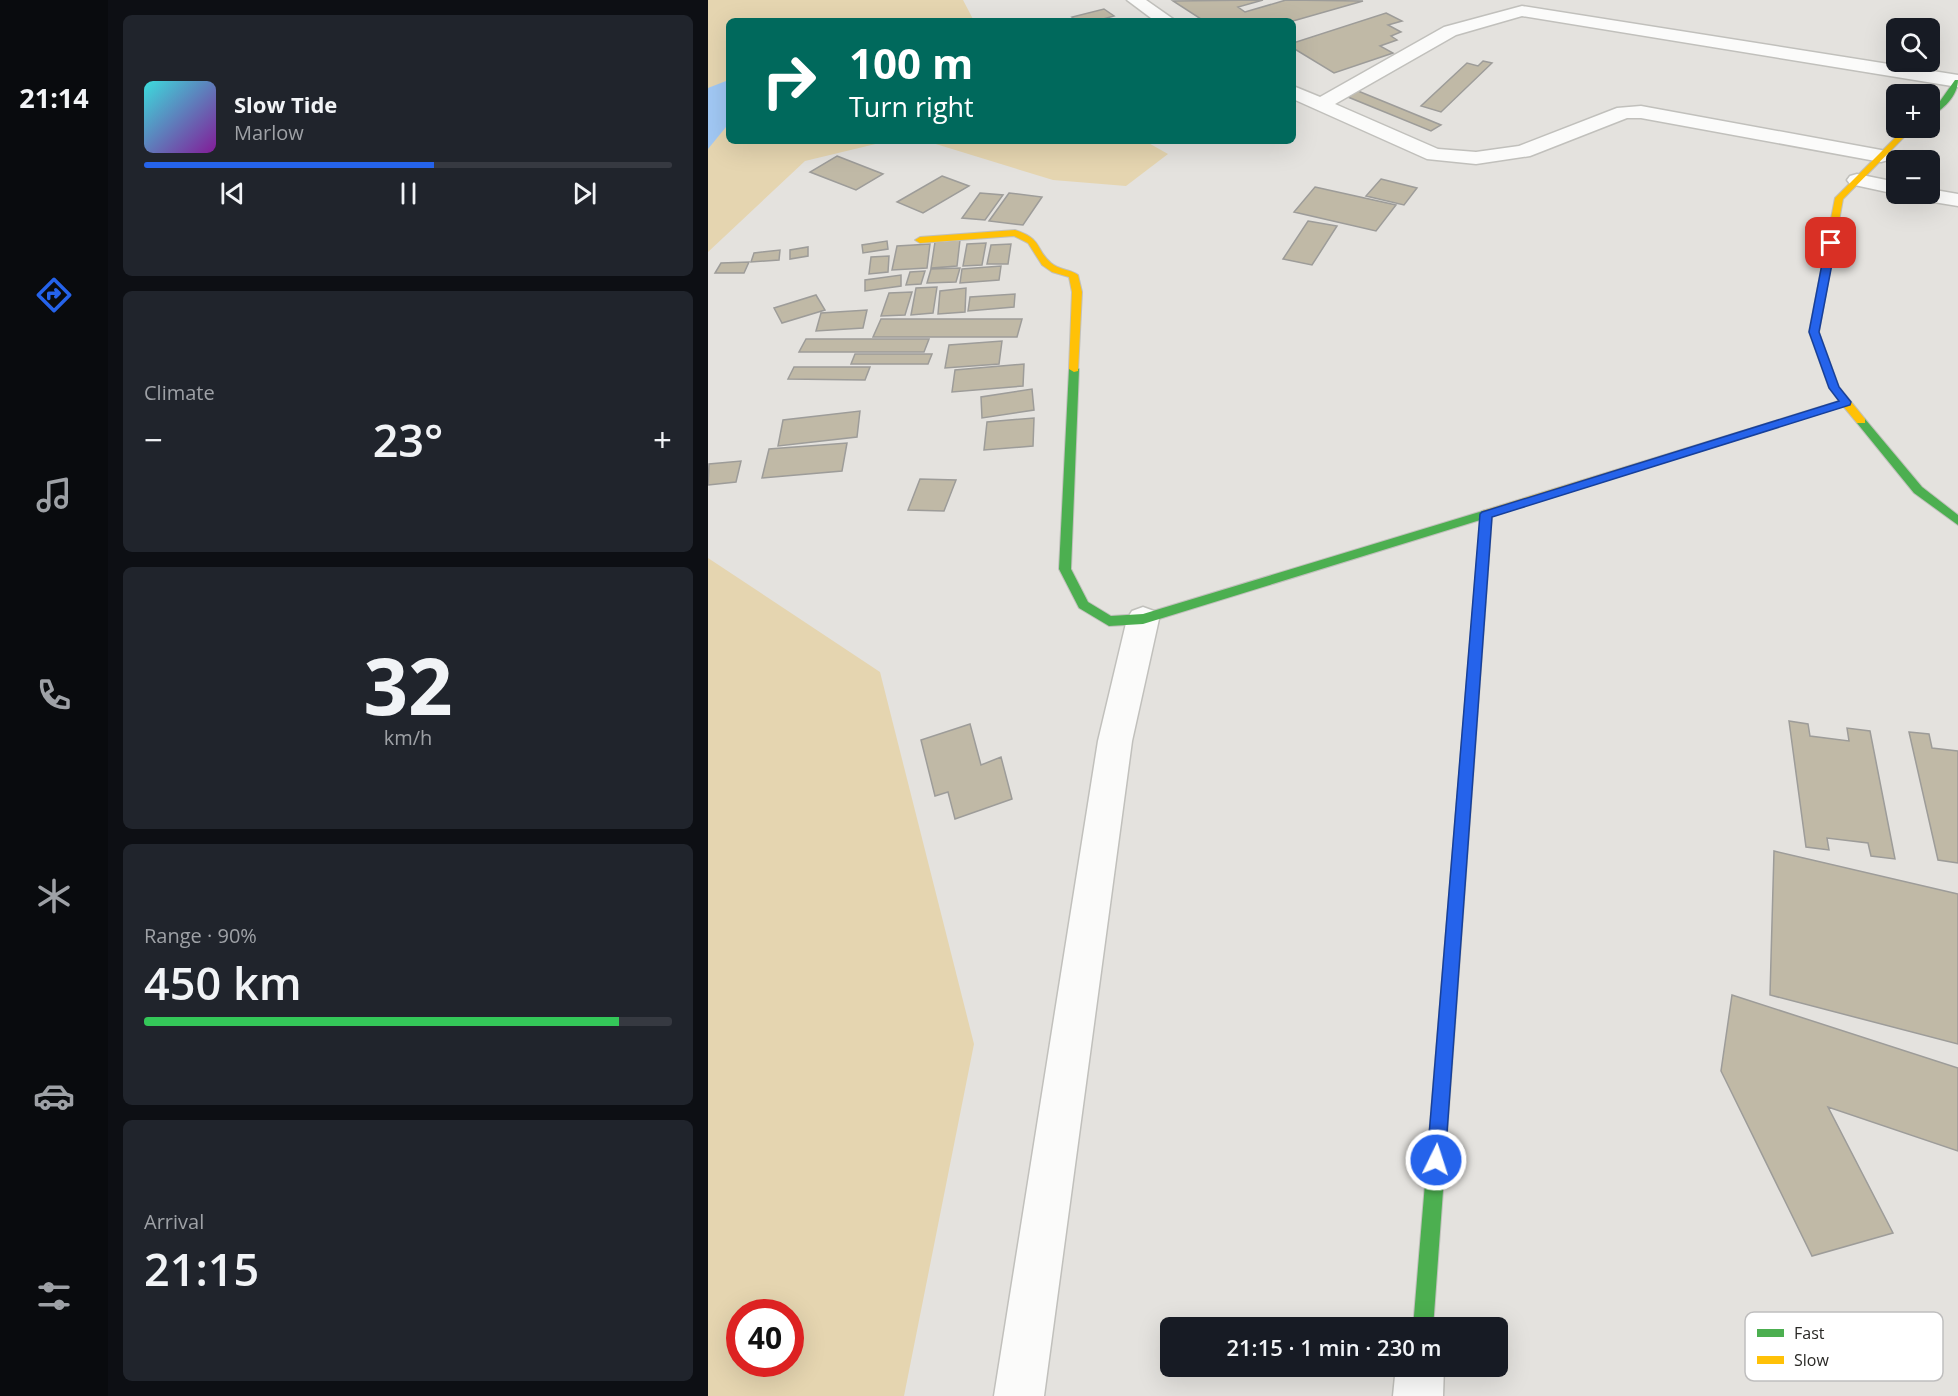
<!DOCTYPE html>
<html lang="en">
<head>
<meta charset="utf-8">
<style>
	:root { --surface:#171b24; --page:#20242c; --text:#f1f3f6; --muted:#9ea1a6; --line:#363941; --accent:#2563eb }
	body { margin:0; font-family:"Open Sans",sans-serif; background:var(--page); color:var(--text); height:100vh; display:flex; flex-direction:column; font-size:22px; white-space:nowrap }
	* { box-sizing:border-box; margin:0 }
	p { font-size:20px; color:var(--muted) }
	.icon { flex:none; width:33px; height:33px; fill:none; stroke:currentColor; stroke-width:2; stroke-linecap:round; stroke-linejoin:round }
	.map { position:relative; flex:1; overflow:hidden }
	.sheet { display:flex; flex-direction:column; gap:15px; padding:15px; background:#0d0f14; width:600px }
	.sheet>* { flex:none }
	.hud { position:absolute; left:18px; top:18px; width:570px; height:126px; border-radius:9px; box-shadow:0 6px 24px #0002; background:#00695c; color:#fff; overflow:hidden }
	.fabs { position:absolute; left:1178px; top:18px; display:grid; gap:12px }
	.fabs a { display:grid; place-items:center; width:54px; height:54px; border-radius:9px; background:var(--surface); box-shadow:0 6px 24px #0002; font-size:30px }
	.speed { position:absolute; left:18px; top:1299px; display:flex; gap:12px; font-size:30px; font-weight:700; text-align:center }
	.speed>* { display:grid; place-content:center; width:78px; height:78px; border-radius:50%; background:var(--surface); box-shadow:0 6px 24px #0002; line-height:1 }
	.speed .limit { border:9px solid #d22; background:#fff; color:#111 }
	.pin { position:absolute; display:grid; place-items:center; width:51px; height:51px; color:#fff; margin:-26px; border-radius:12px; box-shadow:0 3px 9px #0006 }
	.me { position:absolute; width:66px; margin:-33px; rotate:4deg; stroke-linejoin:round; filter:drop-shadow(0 0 4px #0008) }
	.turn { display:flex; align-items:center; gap:21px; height:126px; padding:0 24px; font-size:27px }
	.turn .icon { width:78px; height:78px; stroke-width:2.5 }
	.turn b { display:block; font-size:42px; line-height:51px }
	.big { font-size:45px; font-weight:600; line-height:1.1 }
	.sheet .card { flex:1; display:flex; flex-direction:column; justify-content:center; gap:9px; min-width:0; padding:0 21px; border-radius:9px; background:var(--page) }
	.sheet .dial { align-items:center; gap:0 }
	.dial b { font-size:78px; line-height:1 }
	.song { display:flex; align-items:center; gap:18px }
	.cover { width:72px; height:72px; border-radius:9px; background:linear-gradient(135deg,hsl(180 70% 55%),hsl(290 70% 35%)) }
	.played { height:6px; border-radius:3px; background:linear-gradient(90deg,var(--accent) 55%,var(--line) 55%) }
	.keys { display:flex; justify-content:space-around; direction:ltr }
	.heat { display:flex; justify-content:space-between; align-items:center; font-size:33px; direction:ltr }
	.charge { height:9px; border-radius:4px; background:linear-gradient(90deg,#34c759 90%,var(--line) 0) }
	.trip { position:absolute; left:452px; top:1317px; width:348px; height:60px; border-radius:9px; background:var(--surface); box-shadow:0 6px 24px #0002; font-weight:600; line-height:60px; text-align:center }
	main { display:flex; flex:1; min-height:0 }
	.tab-bar { display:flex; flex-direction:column; width:108px; justify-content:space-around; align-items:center; background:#090b0e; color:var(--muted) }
	.tab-bar .icon { width:42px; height:42px }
	.tab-bar .current { color:var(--accent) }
	.tab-bar b { font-size:27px; color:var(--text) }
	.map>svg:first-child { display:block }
</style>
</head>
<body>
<main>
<nav class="tab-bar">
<b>21:14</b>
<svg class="icon current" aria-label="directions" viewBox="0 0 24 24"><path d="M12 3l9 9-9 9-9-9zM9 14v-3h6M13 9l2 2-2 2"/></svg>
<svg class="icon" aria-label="music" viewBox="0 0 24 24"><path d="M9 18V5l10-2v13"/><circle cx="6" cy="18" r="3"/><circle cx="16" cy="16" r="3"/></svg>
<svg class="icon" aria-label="phone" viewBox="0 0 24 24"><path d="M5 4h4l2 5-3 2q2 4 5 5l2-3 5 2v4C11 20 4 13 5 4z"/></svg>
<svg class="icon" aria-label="climate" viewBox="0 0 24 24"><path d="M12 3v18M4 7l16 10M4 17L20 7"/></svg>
<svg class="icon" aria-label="car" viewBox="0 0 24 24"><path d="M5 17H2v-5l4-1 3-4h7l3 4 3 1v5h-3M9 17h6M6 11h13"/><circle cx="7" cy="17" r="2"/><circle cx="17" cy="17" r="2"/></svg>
<svg class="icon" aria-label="filters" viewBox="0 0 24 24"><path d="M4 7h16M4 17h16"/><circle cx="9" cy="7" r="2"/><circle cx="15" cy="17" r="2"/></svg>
</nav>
<section class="sheet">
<div class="card">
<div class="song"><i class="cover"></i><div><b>Slow Tide</b><p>Marlow</p></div></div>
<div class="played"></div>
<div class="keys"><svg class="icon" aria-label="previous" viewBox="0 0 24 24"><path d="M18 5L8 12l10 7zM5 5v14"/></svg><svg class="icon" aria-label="pause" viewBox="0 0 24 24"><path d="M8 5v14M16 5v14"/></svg><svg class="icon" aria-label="next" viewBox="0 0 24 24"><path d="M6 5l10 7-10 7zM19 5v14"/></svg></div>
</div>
<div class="card"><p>Climate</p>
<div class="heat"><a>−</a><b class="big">23°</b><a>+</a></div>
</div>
<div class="card dial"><b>32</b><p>km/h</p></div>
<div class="card"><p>Range · 90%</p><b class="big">450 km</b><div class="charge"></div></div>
<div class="card"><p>Arrival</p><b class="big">21:15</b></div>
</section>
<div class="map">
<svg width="1250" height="1396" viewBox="0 0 1250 1396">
	<rect width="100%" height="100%" fill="#e4e2de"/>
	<path fill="#e5d5b0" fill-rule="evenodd" d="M0,0h255l11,21h-245v120h159l-83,20 -97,91z
		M218,141h219l23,13 -42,32 -73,-6z
		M0,558l172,114 94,372 -70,352h-196zM32,1312h50v52h-50z"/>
	<path fill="#a1c8f4" d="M18,81l2,23 -2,23 -18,22v-61z"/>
	<path fill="#c0b9a6" stroke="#9d9c99" stroke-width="1.5" d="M555,0l-25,7 7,5 41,-12 77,1 -70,20h-89l-31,-20z
		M396,9l10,7 -18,5h-19l-5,-4z
		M678,13l16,8 -14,4 13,7 -10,4 6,4 -17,6 13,7 -59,20 -41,-25v-5z
		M775,61l9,2 -51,49 -20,-6 46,-43 11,3z
		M650,91l83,34 -10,6 -83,-34z
		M129,156l46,18 -27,16 -46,-18z
		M234,176l27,10 -46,27 -26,-11z
		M673,179l36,9 -13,17 -38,-9z
		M607,187l81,18 -20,26 -82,-19z
		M272,193l23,2 -18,25 -23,-2z
		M301,193l33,4 -19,28 -34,-4z
		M600,221l29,5 -25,39 -29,-6z
		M252,240l-3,26 -26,2 4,-26z
		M179,241l1,8 -25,4 -1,-8z
		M278,243l-4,22 -19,1 4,-22z
		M222,244l-3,24 -35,2 5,-24z
		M303,244l-3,20h-21l4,-19z
		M100,247v9l-18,3v-9z
		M72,250l-1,10 -28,2 3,-9z
		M181,256l-1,16 -19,2 2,-17z
		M41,262l-5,11h-29l6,-10z
		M293,266l-2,14 -39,3 2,-14z
		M252,268l-4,14 -29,1 4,-14z
		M217,271l-4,13 -15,1 4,-13z
		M193,275v11l-36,5v-11z
		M229,287l-4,26 -22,2 5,-27z
		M258,288l-1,24 -27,2 2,-23z
		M204,292l-7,23 -24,1 8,-23z
		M307,294l-1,13 -46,4 2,-14z
		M108,295l9,15 -43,13 -8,-15z
		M159,310l-4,18 -47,3 5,-18z
		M173,319h141l-5,18h-144z
		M98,339h123l-5,13h-125z
		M294,341l-3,23 -54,4 4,-23z
		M147,354h77l-4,10h-77z
		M316,364l-1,22 -71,6 3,-22z
		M86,367h76l-5,13 -77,-1z
		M324,389l2,21 -52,8 -1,-21z
		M152,411l-3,26 -79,9 5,-26z
		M326,418l-1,28 -49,4 3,-28z
		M139,443l-5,28 -80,7 7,-29z
		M33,461l-5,21 -28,3 1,-21z
		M212,479l36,1 -12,31 -36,-1z
		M1081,721l19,3 2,12 39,5 -2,-13 23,3 25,128 -24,-3 -3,-13 -41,-5 2,12 -23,-3z
		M262,724l11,41 20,-8 11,42 -57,20 -7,-27 -13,4 -14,-56z
		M1201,732l20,2 3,14 26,3v112l-20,-3z
		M1066,851l184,43v150l-188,-49z
		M1024,995l226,73v83l-130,-44 65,126 -81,23 -91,-185z"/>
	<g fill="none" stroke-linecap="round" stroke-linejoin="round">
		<defs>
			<path id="street" d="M419,0h19l30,21h-21z
				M814,6l436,69v12l-436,-71 -66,19 -121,69 103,45 38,3 43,-6 98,-38 24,-2 240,44 7,2 3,4 -3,4 -7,2 -240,-44h-14l-97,38 -54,8 -49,-5 -134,-60v-13l27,11 124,-70z
				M1149,174l39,8v12h3h-3l-46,-10 -3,-4 3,-4z
				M1221,189l29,5v12l-43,-7 -3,-5h17z
				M435,607l11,4 5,8 -27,122 -88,655h-50l104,-655 29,-122 5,-8z
				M688,1366h48l-1,30h-50z"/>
			<path id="fast" d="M1247,80h3c0,15 -15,31 -29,36v-6l9,-6z
				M366,366l5,3 -8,200 17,33 23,14 32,-2 343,-104 6,4 -2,3 -347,107 -34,2 -30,-18 -20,-39 10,-200z
				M1153,417l4,2 57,68 36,28v10l-44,-32 -57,-70v-4z
				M775,554l6,4 -56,770h-20l64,-770z"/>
			<path id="slow" d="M1197,128h8l-70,71 -24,133 20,55 26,32v4h-8l-14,-17 -351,110 -3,42 -2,3h-8l-2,-3 5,-47 357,-110 -10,-13 -20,-56 26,-134z
				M307,230c29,10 19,18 36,33 8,7 19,6 27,12l4,17 -4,79 -4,1 -5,-3 3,-77 -3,-15 -17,-5 -10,-7 -14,-22 -14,-7 -94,7 -5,-3 5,-3z"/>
		</defs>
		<use href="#street" stroke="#c1c0bc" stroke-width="3"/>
		<use href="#fast" stroke="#c1c0bc" stroke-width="2"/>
		<use href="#slow" stroke="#c1c0bc" stroke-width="2"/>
		<use href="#street" fill="#fbfbfa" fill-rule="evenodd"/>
		<use href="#fast" fill="#4caf50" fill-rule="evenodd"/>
		<use href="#slow" fill="#ffc107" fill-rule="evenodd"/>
	</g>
	<path fill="#2563eb" stroke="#184099" stroke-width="1.5" d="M1123,240l5,3 -17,89 20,55 12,15 -1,3 -358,112 -47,643 -3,6 -6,3 -6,-3 -3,-6 53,-646 2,-2 357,-111 -10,-13 -20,-56 17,-89z"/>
	<rect x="1037" y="1312" width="198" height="69" rx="9" fill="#fff" stroke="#bfbebe" stroke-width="1.5"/>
	<rect x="1049" y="1329" width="27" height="8" fill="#4caf50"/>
	<rect x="1049" y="1356" width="27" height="8" fill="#ffc107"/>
	<g font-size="16" fill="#292825">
		<text x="1086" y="1339">Fast</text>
		<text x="1086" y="1366">Slow</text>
	</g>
</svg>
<div class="fabs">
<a><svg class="icon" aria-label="search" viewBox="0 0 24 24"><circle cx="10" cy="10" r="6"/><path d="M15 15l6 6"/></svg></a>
<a>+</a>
<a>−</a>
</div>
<div class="speed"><div class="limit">40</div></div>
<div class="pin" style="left:1123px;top:243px;background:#d93025"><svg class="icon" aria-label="arrive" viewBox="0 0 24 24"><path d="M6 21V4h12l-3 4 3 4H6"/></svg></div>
<svg class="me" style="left:728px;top:1160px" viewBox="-20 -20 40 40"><circle r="17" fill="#2563eb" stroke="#fff" stroke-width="3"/><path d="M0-11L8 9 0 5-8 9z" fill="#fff"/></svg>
<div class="trip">21:15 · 1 min · 230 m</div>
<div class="hud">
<div class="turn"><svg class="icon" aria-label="right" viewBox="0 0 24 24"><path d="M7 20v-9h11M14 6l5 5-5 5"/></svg><div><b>100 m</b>Turn right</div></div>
</div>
</div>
</main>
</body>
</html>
